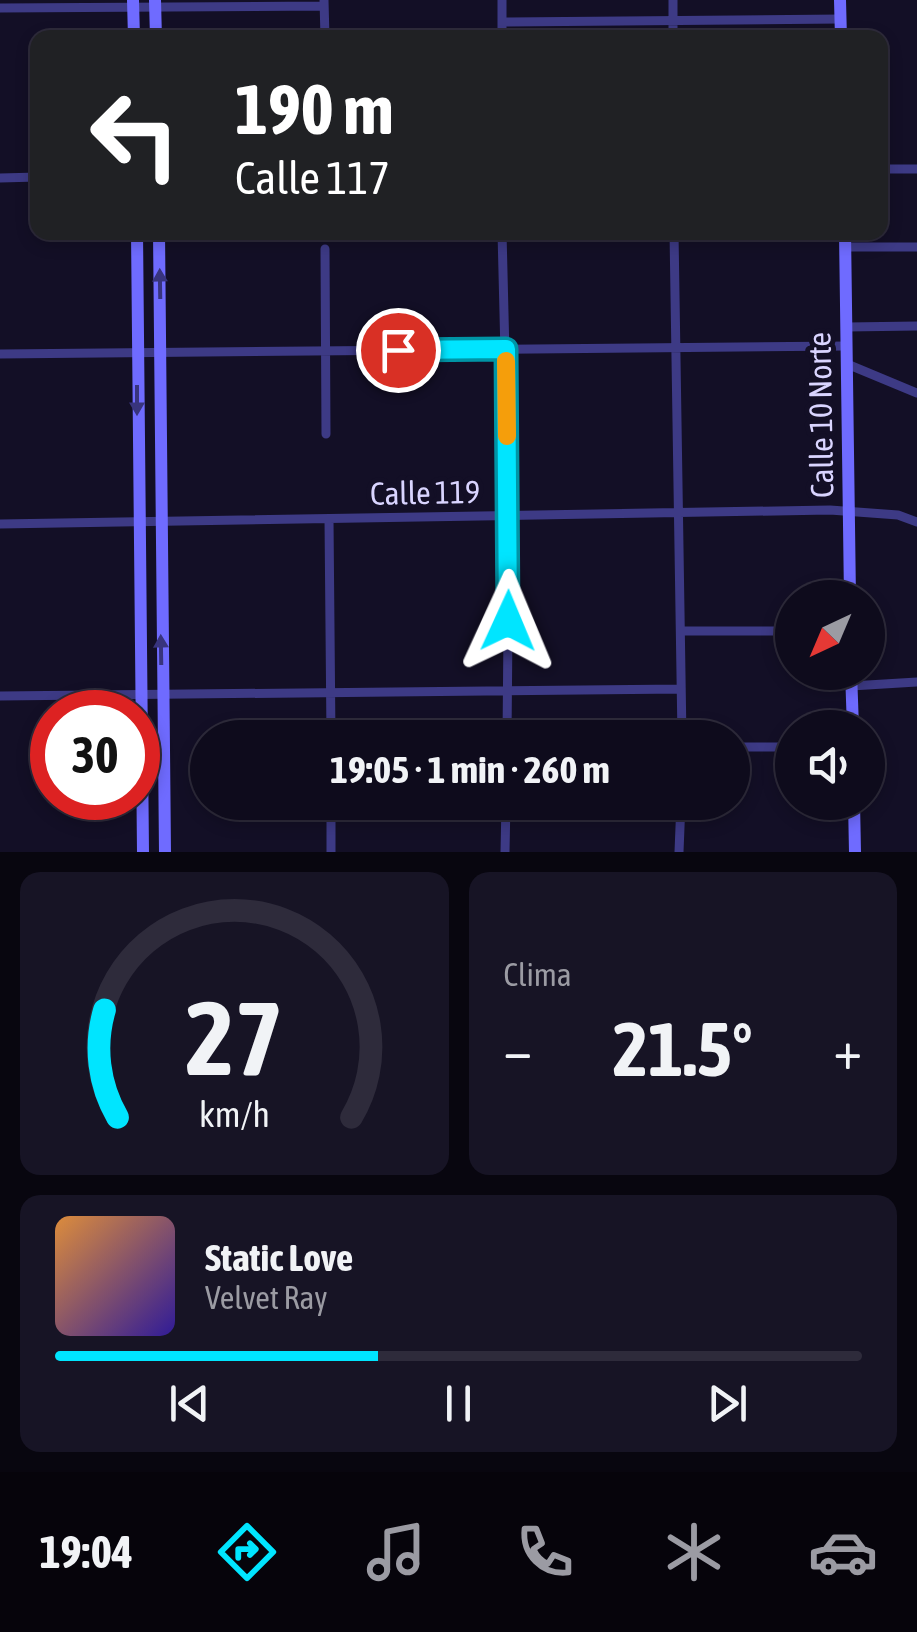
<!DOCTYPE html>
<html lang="es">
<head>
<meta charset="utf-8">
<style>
	:root { --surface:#0e0b1c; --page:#171425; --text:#f1f3f6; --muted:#9b9ba3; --line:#2e2b3b; --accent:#00e5ff }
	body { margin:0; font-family:"Asap Condensed",sans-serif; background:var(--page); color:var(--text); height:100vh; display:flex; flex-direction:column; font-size:38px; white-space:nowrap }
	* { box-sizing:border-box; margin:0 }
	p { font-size:32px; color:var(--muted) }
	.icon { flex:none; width:55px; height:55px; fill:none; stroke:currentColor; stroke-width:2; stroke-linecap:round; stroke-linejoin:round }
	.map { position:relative; height:852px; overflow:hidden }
	.drawer { display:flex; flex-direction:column; gap:20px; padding:20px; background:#08060f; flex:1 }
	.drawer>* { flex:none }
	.banner { position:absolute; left:30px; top:30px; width:858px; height:210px; border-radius:20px; box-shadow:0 5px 15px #0003,0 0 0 2px var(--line); background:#202124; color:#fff; overflow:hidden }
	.needle { width:65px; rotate:224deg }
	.tools { position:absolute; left:775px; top:580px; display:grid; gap:20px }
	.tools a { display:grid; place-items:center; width:110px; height:110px; border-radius:50%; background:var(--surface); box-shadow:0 5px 15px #0003,0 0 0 2px var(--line); font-size:50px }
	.speed { position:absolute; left:30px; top:690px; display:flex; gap:20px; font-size:50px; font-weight:700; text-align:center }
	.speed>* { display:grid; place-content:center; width:130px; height:130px; border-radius:50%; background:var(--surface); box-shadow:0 5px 15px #0003,0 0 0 2px var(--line); line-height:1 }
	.speed .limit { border:15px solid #d22; background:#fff; color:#111 }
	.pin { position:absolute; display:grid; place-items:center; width:85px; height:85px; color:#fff; margin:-42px; border:5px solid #fff; border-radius:50%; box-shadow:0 2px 10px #0007 }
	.me { position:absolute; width:110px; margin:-55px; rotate:1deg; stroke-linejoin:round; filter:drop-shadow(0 0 8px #0008) }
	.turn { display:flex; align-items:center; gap:35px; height:210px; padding:0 40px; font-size:45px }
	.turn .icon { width:130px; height:130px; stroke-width:2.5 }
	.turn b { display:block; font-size:70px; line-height:85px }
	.big { font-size:75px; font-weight:700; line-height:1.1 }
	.drawer .card { flex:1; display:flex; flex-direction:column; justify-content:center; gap:15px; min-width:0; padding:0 35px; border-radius:20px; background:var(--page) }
	.drawer .dial { align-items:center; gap:0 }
	.dial svg { height:260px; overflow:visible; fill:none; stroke:var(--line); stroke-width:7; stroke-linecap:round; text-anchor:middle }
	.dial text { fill:var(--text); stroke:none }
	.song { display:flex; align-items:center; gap:30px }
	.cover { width:120px; height:120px; border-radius:15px; background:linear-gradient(135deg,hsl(30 70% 55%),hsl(250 70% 35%)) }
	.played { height:10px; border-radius:5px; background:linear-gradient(90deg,var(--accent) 40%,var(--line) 40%) }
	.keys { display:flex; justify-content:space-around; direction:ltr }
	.heat { display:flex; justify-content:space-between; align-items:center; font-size:55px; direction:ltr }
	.drawer .tiles { flex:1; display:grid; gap:20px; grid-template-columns:1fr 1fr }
	.card:last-child { grid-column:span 2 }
	.trip { position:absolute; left:190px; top:720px; width:560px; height:100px; border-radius:50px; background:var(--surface); box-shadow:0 5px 15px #0003,0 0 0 2px var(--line); font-weight:700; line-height:100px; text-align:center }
	.tab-bar { display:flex; height:160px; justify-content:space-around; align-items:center; background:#06040b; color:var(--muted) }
	.tab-bar .icon { width:70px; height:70px }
	.tab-bar .on { color:var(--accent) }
	.tab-bar b { font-size:45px; color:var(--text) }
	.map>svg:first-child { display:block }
</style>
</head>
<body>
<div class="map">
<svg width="917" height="852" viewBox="0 0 917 852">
	<rect width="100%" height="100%" fill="#130f26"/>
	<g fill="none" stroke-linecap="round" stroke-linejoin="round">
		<path stroke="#3d3a85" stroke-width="9" d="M324,0l1,38
			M502,0v38
			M0,8l324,-2
			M502,22l339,-3
			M673,38v-38
			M880,169h37
			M0,178l38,-1
			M502,232l7,285 -2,221
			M674,232l8,506
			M845,247h72
			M325,249l1,185
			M847,327l70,-1
			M0,354l847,-8
			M847,364l70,29
			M329,519l2,219
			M0,524l830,-14 68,5 19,7
			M681,631h111
			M851,686l66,-4
			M0,696l681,-7
			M732,747h60
			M331,802v50
			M505,852l1,-50
			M679,852l2,-50"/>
		<path stroke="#6f6bff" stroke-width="12" d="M133,0l1,38
			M155,0l1,38
			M840,0l1,38
			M137,232l6,620
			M159,232l6,620
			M845,232l5,366
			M851,672l2,56
			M854,802l1,50"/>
	</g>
	<defs><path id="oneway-solid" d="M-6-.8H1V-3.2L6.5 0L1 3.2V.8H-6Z" transform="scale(2.5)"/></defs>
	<g fill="#38347d">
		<use href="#oneway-solid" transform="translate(160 284) rotate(-91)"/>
		<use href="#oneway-solid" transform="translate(137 400) rotate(90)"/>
		<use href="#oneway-solid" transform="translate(161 650) rotate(-91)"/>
	</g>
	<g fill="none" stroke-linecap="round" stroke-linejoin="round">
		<defs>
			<path id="route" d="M398,350l108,-1 2,272"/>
		</defs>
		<use href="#route" stroke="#0095a6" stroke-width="25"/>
		<use href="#route" stroke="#00e5ff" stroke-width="18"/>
		<path stroke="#f59e0b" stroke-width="18" d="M506,361l1,75"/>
	</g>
	<g text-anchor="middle" stroke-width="10" stroke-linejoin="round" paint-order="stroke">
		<g font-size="32" fill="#d9d4ff" stroke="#130f26">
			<text transform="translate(821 415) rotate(-91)" y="11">Calle 10 Norte</text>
			<text transform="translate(425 493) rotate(-1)" y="11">Calle 119</text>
		</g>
	</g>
</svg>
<div class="tools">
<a><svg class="needle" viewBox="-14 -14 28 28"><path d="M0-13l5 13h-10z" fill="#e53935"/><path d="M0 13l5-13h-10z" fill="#9b9ba3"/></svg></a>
<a><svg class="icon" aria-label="sound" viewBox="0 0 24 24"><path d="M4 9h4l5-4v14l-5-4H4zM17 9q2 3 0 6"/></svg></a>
</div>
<div class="speed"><div class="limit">30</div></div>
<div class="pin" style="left:398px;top:350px;background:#d93025"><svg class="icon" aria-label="arrive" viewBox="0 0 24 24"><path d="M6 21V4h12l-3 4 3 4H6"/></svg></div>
<svg class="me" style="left:508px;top:621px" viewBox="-20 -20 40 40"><path d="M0-17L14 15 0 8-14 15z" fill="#00e5ff" stroke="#fff" stroke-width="4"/></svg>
<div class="trip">19:05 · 1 min · 260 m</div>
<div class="banner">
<div class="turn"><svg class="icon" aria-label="left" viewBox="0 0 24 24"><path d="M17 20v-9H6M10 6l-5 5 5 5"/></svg><div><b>190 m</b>Calle 117</div></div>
</div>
</div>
<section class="drawer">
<div class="tiles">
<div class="card dial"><svg viewBox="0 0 100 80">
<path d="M14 69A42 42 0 1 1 86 69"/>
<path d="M14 69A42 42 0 0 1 10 36" stroke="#00e5ff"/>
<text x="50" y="56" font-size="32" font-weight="700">27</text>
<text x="50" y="72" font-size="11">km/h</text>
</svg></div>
<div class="card"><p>Clima</p>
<div class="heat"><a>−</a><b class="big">21.5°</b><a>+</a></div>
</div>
<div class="card">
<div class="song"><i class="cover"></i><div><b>Static Love</b><p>Velvet Ray</p></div></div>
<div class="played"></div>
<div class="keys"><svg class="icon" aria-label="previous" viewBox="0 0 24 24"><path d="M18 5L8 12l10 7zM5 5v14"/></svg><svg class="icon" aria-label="pause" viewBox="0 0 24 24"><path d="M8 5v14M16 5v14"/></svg><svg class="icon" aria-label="next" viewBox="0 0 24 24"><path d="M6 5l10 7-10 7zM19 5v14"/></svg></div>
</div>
</div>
</section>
<nav class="tab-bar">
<b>19:04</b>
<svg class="icon on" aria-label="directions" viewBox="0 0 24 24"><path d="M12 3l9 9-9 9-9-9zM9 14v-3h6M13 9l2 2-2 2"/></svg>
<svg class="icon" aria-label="music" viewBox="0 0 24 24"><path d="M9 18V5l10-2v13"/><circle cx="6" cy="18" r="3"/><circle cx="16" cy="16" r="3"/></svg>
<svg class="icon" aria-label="phone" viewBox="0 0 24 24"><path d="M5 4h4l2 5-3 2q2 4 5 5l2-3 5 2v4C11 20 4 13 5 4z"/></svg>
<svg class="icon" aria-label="climate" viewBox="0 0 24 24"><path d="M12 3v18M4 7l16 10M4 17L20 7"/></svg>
<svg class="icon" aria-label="car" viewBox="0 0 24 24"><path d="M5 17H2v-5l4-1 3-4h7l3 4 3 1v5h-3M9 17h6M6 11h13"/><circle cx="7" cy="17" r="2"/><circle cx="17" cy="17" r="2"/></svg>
</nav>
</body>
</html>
